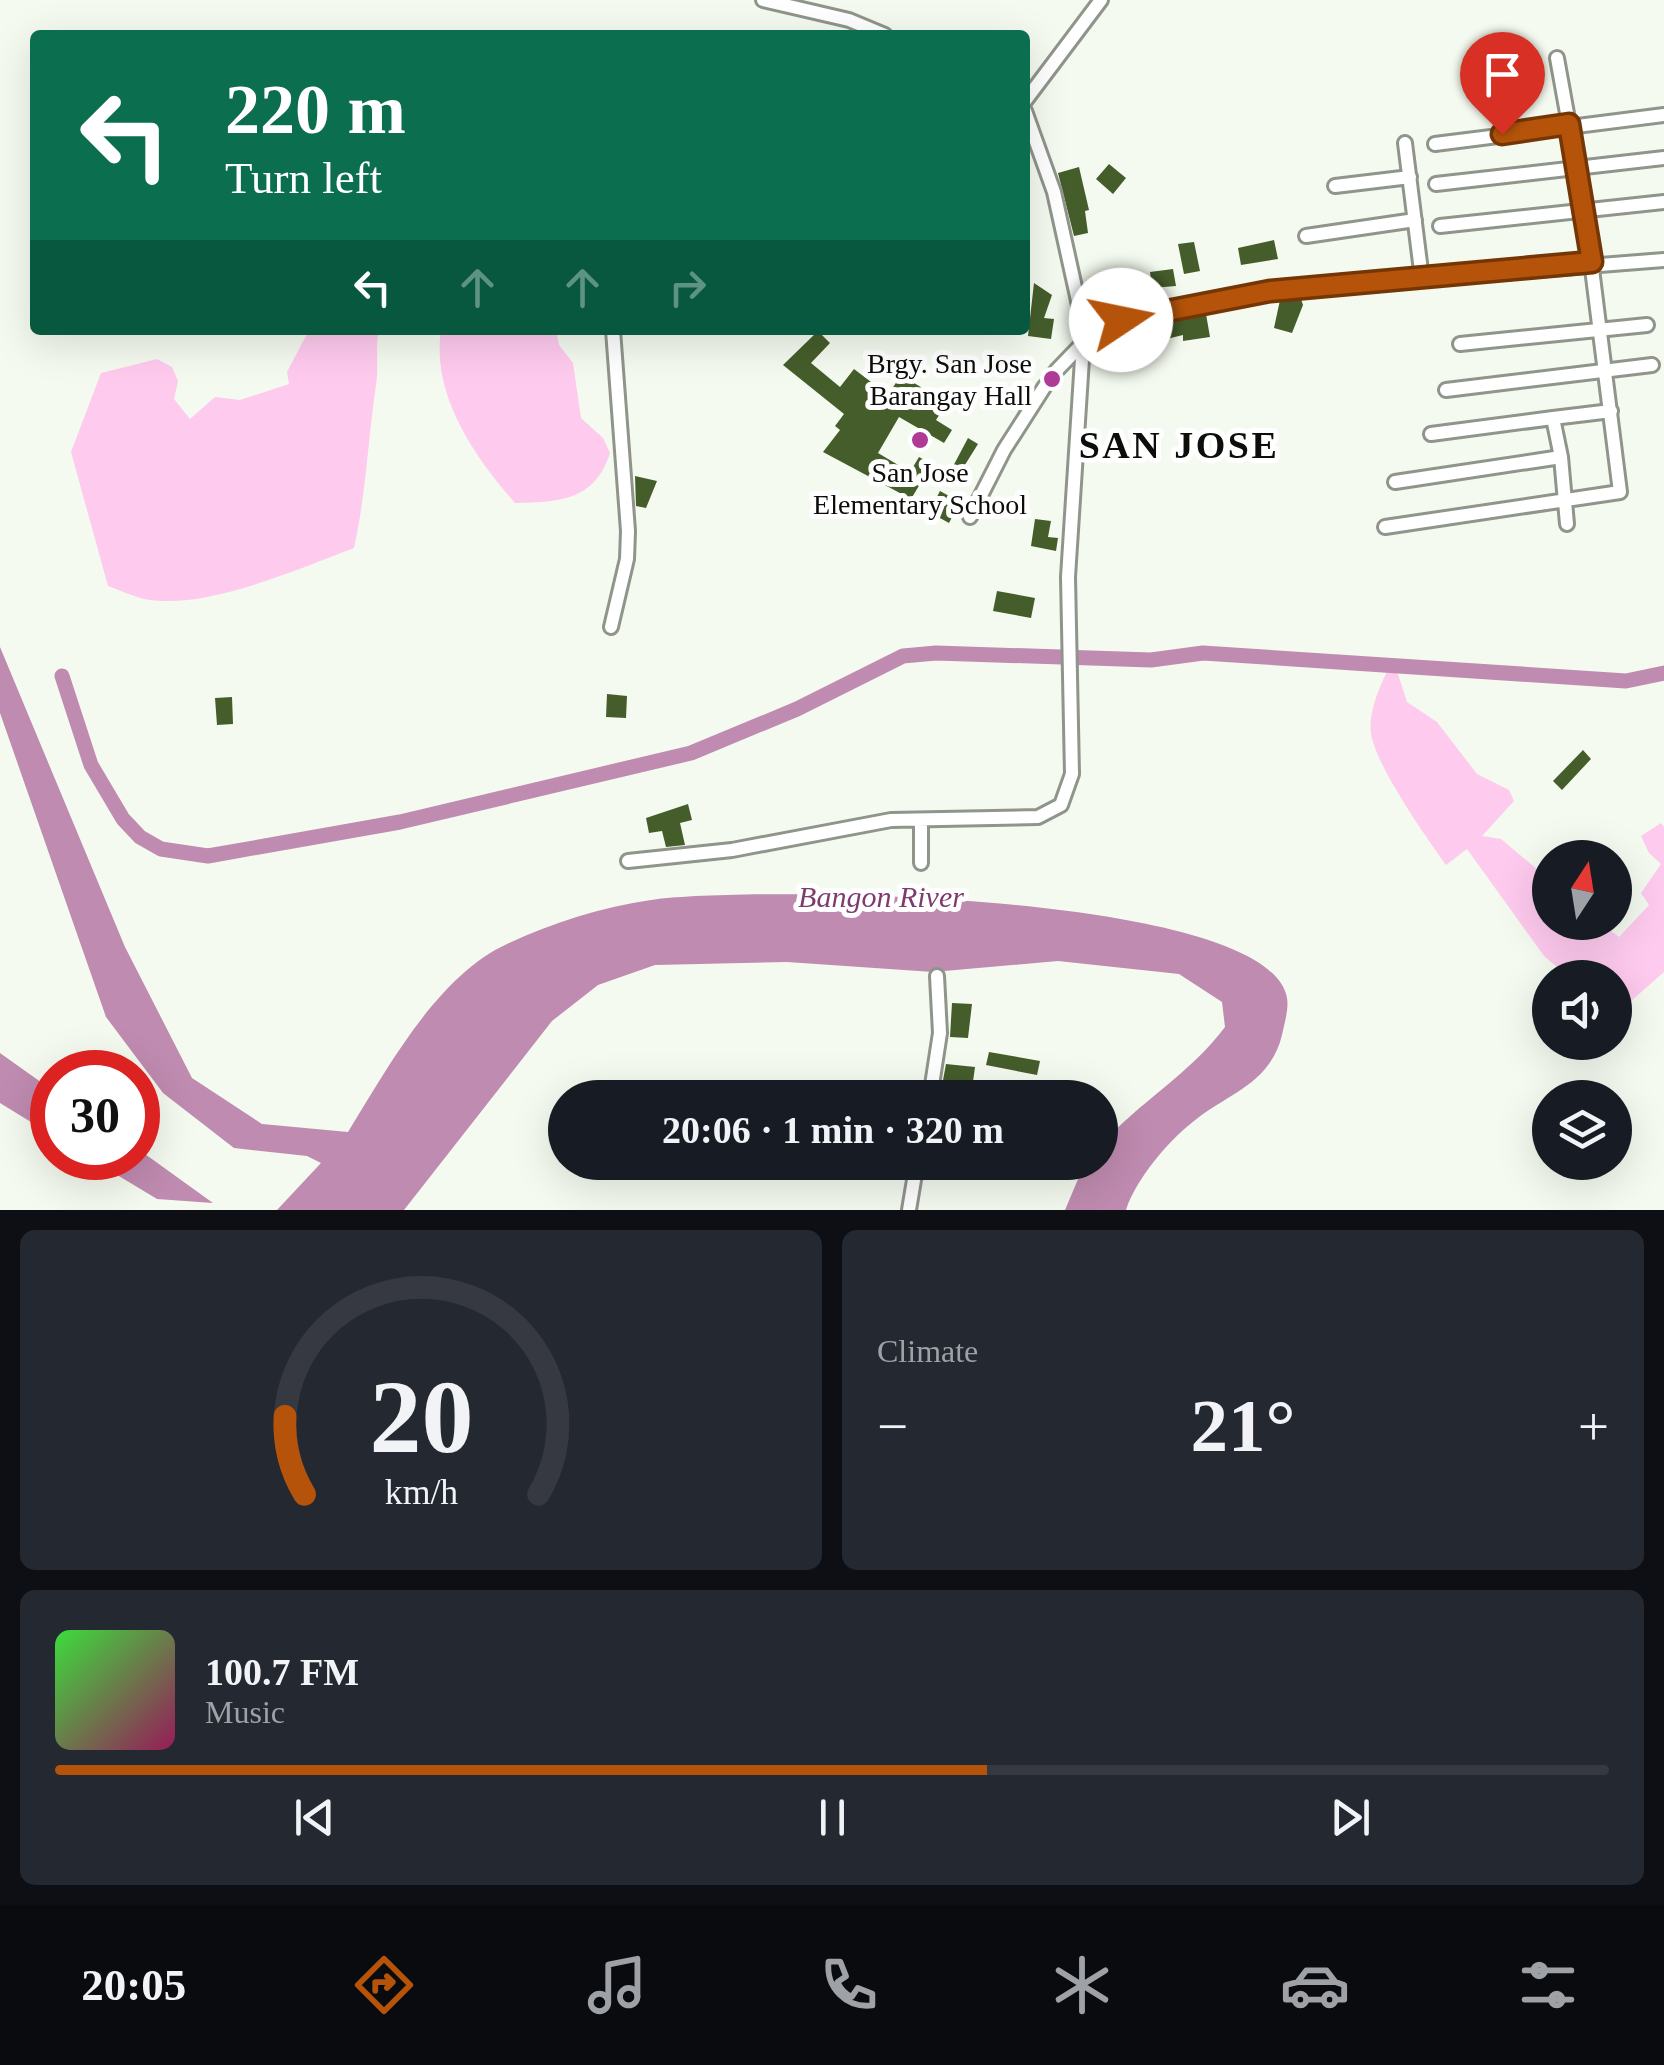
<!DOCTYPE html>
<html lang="en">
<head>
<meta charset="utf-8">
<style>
	:root { --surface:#171b24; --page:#242831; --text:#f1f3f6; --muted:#9ea1a6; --line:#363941; --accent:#b45309 }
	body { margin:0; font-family:Georgia,serif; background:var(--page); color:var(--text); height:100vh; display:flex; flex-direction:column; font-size:38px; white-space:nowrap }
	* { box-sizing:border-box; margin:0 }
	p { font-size:32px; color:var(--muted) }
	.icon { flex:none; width:55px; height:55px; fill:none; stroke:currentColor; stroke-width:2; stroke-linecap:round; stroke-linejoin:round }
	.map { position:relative; height:1210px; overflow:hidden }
	.details { display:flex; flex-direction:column; gap:20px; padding:20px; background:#0d0f14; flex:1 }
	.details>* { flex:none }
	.hud { position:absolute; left:30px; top:30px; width:1000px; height:305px; border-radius:10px; box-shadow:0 10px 40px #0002; background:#0b6e4f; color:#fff; overflow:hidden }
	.needle { width:65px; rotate:12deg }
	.controls { position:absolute; left:1532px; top:840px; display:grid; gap:20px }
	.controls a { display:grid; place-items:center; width:100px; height:100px; border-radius:50%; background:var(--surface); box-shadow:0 10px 40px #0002; font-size:50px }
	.speed { position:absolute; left:30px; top:1050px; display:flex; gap:20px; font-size:50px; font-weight:700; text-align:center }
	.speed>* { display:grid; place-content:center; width:130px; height:130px; border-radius:50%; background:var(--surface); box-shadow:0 10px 40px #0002; line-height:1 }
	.speed .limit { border:15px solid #d22; background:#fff; color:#111 }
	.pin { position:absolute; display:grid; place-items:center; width:85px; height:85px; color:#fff; margin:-102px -42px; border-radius:50% 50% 50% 0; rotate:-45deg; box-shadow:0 0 10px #0007 }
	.pin .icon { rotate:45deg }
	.me { position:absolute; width:110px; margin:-55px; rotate:79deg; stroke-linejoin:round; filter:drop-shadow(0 0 8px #0008) }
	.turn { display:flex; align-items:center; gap:35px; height:210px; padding:0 30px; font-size:45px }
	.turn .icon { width:130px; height:130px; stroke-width:2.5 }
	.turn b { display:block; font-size:70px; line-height:85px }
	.lanes { display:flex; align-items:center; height:95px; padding:0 30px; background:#0003; justify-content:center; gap:50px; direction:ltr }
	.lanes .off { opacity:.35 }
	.big { font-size:75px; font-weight:700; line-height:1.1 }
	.details .card { flex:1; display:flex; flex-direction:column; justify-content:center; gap:15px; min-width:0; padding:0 35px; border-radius:15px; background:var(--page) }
	.details .dial { align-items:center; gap:0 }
	.dial svg { height:260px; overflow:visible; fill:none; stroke:var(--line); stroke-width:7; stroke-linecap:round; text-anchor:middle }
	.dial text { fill:var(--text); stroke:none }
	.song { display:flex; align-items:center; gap:30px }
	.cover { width:120px; height:120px; border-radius:15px; background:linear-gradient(135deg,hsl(120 70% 55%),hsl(330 70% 35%)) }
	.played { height:10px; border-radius:5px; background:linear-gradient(90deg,var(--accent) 60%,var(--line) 60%) }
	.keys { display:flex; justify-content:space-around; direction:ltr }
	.heat { display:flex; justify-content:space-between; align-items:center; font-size:55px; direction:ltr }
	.details .tiles { flex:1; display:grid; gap:20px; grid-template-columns:1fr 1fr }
	.card:last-child { grid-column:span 2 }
	.trip { position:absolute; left:548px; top:1080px; width:570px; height:100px; border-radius:50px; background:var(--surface); box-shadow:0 10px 40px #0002; font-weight:700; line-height:100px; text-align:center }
	.tab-bar { display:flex; height:160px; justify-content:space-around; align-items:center; background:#090b0e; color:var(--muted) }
	.tab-bar .icon { width:70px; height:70px }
	.tab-bar .current { color:var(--accent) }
	.tab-bar b { font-size:45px; color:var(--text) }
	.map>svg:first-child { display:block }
</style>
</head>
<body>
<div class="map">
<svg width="1664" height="1210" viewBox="0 0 1664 1210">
	<rect width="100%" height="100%" fill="#f4faef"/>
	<path fill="#fecaee" d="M309,330h70c-4,18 0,36 -3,55 -8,54 -10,109 -22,163 -56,21 -150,63 -210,51 -12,-3 -25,-9 -36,-13l-37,-134 30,-79 56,-14 15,8 6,14 -4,18 16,20 25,-22 25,3 49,-16 -2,-12z
		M441,330h115l3,15 14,18 8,55 22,20 7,15c-15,47 -49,49 -95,50 -40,-46 -84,-108 -74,-173z
		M1393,659l14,43 30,20 40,52 32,16 5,11 -32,35 19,3 49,41v42l51,1 18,14 30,-32 -8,-12 20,-29 -12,-11 -8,-17 20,-13 3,4v145l-49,43v-37l-46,-1 -25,-21 -77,-107 -21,16c-22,-31 -62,-88 -73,-123 -9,-26 9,-60 20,-83z"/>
	<path fill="#bf8bb0" d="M0,647l125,300 67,131 70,46 86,8c39,-63 89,-156 159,-188 44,-21 96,-37 144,-44 92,-14 617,-10 636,98 2,11 -3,27 -5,37 -12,49 -52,57 -88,86 -26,20 -58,58 -68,89h-61l19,-45 16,-3v-16c39,-44 90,-72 125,-119l-3,-25 -43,-28 -121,-13 -125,11 -146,-10 -132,3 -57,20 -46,36 -148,189h-127l44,-47 -14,-7 -73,-8 -71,-55 -57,-76 -106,-304z
		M0,1053l52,37v45l-52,-32z
		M138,1149l75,54 -56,-4 -68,-41h49z"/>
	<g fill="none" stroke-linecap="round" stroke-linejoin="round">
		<path stroke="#bf8bb0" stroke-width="15" d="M62,676l29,89 32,54 17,18 21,12 47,7 192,-34 291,-69 106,-44 106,-53 33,-3 215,7 52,-7 423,28 38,-8"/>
	</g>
	<path fill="#455d2b" d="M1109,164l17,14 -13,16 -17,-15z
		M1079,167l10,43 -4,1 3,22 -14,3 -16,-63z
		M1274,240l4,19 -37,6 -3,-17z
		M1194,242l6,29 -16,3 -6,-30z
		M1173,269l3,17 -24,2 -2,-16z
		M1034,283l18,12 -8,23 10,1 -3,20 -23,-3z
		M1301,299l2,6 -11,28 -18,-5 6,-28z
		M1206,314l4,23 -27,4v-6l-37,9 -5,-17z
		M818,331l12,12 -19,20 29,24 14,-18 34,26 13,-20 46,28 -11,17 16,10 -8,13 -45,-26 -21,36 32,19 9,-15 13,7 -21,35 -88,-47 17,-22 -5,-4 9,-12 -61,-49z
		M968,438l10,6 -20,32 -8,-4z
		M635,476l22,5 -11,27 -10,-2z
		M940,491l20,11 -11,21 -20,-11z
		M1035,519l16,2 -3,16 10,1 -2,13 -25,-5z
		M997,591l38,7 -4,20 -38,-7z
		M607,694l20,2 -1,22 -20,-1z
		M232,697l1,27 -16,1 -2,-27z
		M1583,750l8,9 -29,31 -9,-9z
		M688,804l4,16 -12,3 5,22 -19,2 -4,-16 -13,2 -3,-15z
		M952,1003l20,1 -4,34 -18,-1z
		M989,1052l51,9 -3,14 -51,-10z
		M946,1064l29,3 -4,29 -30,-5z"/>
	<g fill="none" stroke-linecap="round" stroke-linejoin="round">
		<defs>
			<path id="street" d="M763,0l86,20 36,15
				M1025,101l76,-101
				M1025,111l29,81 30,136
				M1405,143l17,136
				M1435,144l229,-29
				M1436,184l228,-26
				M1335,186l75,-9
				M1440,226l224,-24
				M1306,236l109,-16
				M1460,344l187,-19
				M1056,371l27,-28
				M1446,390l206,-25
				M1431,434l122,-16
				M1561,457l6,67
				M1395,482l166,-25 -8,-39 58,-7
				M970,517l34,-67 41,-64
				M1385,527l235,-35 -35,-279 -28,-155
				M611,627l16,-68 1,-28 -15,-201
				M628,861l104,-11 159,-30 147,-3 23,-12 11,-31 -4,-197 16,-249 186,-37 394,-31
				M921,863v-43
				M930,1098l10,-65 -3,-57
				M909,1210l8,-48"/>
		</defs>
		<use href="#street" stroke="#8f958b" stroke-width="18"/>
		<use href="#street" stroke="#fff" stroke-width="12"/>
	</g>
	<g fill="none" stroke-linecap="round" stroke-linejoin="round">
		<defs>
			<path id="route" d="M1121,320l149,-29 322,-29 -23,-138 -67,10"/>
		</defs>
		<use href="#route" stroke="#753606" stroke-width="25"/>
		<use href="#route" stroke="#b45309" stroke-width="18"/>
	</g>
	<g fill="#ae3b95" stroke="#fff" stroke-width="4">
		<circle cx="1052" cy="379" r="10"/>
		<circle cx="920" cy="440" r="10"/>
	</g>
	<g text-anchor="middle" stroke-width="10" stroke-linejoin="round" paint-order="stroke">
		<g font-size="28" fill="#0c0e0a" stroke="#fff" text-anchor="end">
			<text x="1032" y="373">Brgy. San Jose<tspan x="1032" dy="32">Barangay Hall</tspan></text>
			<text x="920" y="482" text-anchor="middle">San Jose<tspan x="920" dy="32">Elementary School</tspan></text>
		</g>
		<g font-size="30" font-style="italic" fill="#7d3c6d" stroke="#fff">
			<text x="881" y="907">Bangon River</text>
		</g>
		<g font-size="38" font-weight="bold" letter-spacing="2.5" fill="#0c0e0a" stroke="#fff">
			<text x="1179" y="458">SAN JOSE</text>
		</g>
	</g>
</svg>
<div class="controls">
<a><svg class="needle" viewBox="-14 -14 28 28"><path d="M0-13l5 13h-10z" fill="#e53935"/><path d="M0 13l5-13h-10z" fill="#9ea1a6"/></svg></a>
<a><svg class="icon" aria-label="sound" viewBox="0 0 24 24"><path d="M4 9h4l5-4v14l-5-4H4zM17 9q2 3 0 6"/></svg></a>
<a><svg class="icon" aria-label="layers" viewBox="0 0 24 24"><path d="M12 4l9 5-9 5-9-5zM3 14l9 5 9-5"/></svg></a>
</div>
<div class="speed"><div class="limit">30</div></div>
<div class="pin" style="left:1502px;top:134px;background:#d93025"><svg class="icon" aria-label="arrive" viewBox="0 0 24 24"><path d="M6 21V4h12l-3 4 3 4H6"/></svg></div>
<svg class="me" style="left:1121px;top:320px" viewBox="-20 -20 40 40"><circle r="19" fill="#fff"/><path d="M0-13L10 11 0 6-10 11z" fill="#b45309"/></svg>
<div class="trip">20:06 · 1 min · 320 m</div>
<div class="hud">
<div class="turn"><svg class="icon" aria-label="left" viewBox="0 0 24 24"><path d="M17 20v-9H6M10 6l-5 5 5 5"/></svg><div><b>220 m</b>Turn left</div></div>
<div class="lanes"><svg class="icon" aria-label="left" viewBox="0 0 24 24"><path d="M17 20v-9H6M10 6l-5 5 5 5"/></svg><svg class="icon off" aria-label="ahead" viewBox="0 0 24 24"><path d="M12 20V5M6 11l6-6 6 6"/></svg><svg class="icon off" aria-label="ahead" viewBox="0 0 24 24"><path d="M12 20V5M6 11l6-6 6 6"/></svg><svg class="icon off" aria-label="right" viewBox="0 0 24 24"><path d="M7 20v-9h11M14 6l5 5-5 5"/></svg></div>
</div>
</div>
<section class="details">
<div class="tiles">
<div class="card dial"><svg viewBox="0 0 100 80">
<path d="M14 69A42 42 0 1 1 86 69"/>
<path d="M14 69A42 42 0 0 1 8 45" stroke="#b45309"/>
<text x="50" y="56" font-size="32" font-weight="700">20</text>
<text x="50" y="72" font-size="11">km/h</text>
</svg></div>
<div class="card"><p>Climate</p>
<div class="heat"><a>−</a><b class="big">21°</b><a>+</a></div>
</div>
<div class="card">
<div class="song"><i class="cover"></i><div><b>100.7 FM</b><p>Music</p></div></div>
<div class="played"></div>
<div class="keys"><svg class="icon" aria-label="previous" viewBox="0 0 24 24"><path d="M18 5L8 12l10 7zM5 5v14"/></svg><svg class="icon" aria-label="pause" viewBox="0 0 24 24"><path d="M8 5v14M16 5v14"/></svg><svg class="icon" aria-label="next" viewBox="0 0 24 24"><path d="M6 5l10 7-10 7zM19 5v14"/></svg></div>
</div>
</div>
</section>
<nav class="tab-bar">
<b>20:05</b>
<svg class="icon current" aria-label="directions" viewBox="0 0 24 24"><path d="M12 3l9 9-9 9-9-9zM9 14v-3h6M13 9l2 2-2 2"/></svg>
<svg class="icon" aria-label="music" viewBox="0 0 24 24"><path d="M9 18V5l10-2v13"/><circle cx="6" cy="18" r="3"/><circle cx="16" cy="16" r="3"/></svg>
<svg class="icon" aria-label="phone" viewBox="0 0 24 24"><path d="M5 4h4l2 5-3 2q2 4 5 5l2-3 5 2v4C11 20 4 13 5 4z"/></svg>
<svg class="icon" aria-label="climate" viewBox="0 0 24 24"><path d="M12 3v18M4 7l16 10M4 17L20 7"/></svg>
<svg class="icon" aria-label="car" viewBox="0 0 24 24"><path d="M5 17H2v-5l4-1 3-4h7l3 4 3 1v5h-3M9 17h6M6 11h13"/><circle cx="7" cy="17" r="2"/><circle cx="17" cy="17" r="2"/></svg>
<svg class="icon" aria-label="filters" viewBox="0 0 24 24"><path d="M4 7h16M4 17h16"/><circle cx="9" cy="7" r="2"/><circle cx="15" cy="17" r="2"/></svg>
</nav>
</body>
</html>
